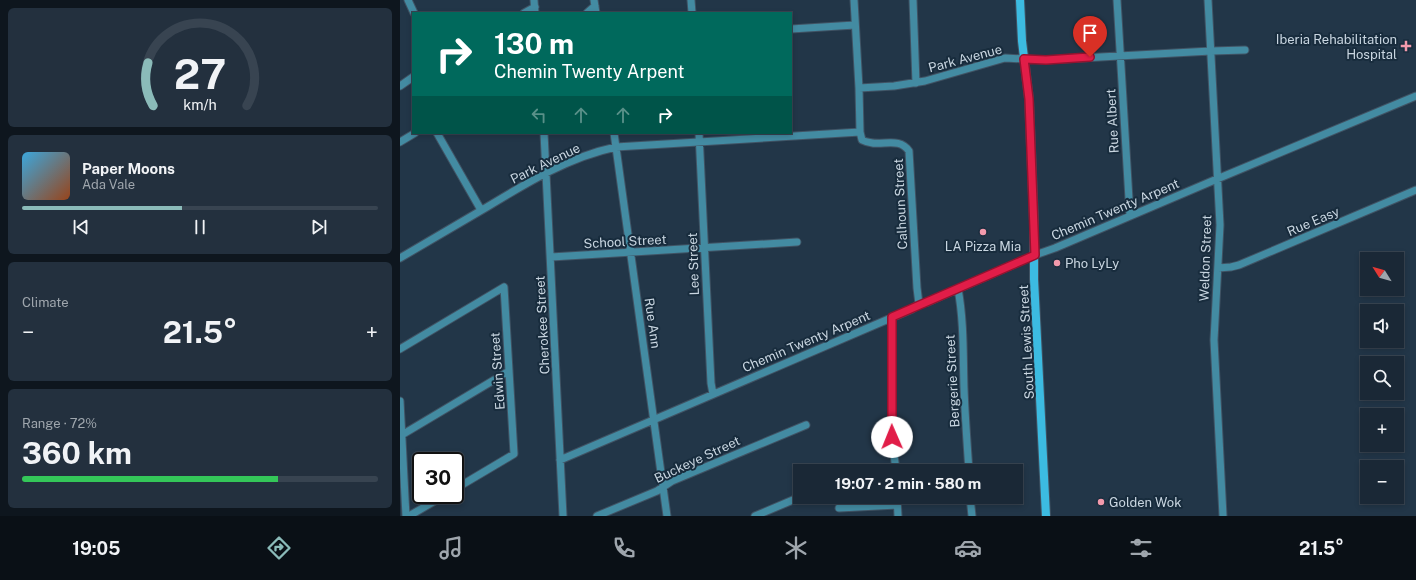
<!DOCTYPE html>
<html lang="en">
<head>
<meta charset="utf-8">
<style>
	:root { --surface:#1a2836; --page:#23303e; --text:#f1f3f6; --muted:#9fa6ad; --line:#384451; --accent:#8bbbb9 }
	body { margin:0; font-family:"Public Sans",sans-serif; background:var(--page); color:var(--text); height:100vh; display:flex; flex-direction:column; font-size:15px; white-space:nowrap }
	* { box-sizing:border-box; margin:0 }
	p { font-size:13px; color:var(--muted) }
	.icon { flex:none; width:22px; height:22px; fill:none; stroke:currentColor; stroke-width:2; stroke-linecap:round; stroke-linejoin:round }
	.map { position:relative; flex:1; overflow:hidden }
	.details { display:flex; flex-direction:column; gap:8px; padding:8px; background:#0e161e; width:400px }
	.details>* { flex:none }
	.guide { position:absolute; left:12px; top:12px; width:380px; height:122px; border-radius:0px; box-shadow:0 2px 6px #0003,0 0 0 1px var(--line); background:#00695c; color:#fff; overflow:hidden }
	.needle { width:26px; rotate:307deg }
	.buttons { position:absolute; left:960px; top:252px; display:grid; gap:8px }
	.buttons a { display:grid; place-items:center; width:44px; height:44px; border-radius:0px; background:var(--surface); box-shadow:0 2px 6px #0003,0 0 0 1px var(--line); font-size:20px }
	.speed { position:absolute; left:12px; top:452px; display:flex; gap:8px; font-size:20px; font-weight:700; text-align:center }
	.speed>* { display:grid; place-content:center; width:52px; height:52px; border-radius:50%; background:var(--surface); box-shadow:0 2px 6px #0003,0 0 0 1px var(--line); line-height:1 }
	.speed .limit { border:2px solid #111; border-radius:6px; background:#fff; color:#111 }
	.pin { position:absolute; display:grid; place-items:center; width:34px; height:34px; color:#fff; margin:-41px -17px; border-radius:50% 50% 50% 0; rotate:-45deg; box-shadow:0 0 4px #0007 }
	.pin .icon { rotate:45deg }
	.me { position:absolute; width:44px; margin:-22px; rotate:359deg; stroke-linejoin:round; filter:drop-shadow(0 0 3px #0008) }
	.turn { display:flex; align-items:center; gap:14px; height:84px; padding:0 16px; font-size:18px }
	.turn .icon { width:52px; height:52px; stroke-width:2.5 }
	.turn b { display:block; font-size:28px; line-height:34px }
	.lanes { display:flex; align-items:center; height:38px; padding:0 16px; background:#0003; justify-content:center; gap:20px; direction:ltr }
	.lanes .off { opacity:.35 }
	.big { font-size:30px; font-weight:700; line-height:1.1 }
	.details .card { flex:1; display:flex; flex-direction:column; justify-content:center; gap:6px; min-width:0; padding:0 14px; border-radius:6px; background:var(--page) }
	.details .dial { align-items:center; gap:0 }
	.dial svg { height:104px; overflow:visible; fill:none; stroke:var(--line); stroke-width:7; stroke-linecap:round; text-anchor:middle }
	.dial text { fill:var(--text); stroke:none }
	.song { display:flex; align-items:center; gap:12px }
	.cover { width:48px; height:48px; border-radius:6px; background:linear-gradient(135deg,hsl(200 70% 55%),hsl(20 70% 35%)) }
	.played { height:4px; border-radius:2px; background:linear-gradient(90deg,var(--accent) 45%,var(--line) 45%) }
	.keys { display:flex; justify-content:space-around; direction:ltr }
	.heat { display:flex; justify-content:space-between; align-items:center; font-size:22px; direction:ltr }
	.charge { height:6px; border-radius:3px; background:linear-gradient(90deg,#34c759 72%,var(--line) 0) }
	.trip { position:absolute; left:393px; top:464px; width:230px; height:40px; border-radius:0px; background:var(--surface); box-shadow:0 2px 6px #0003,0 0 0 1px var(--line); font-weight:700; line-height:40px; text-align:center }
	.dock { display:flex; height:64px; justify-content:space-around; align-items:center; background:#0a1016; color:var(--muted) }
	.dock .icon { width:28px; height:28px }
	.dock .active { color:var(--accent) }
	.dock b { font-size:18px; color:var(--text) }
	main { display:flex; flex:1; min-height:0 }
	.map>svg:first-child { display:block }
</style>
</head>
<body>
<main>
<section class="details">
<div class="card dial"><svg viewBox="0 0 100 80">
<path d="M14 69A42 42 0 1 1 86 69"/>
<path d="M14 69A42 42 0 0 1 10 36" stroke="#8bbbb9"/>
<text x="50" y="56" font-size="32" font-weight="700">27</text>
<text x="50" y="72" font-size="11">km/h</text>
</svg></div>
<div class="card">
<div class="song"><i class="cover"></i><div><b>Paper Moons</b><p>Ada Vale</p></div></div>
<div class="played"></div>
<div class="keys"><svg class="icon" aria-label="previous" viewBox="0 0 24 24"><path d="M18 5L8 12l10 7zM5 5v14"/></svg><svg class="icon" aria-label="pause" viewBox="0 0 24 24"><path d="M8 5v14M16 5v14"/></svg><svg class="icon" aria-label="next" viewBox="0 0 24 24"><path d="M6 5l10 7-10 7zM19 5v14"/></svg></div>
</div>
<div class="card"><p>Climate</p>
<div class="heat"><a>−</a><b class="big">21.5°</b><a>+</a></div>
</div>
<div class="card"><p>Range · 72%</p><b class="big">360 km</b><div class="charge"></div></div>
</section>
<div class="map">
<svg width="1016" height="516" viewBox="0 0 1016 516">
	<rect width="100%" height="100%" fill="#223648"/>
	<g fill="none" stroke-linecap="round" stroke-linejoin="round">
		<defs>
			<path id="street" d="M8,0l6,13
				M134,0l1,13
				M194,0l2,13
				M291,0l1,13
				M454,0l5,88 1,44 2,8c17,9 36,-5 47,11l8,137 2,16
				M513,0l3,83
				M717,0l13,216
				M808,0l12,225 -6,115 9,176
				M124,13l11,-6
				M187,13l8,-7
				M391,29l64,-4
				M0,86l13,-9
				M459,88l35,-2 31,-5 80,-23 40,2 166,-9 34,-1
				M37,133l44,77
				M144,133l19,383
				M214,133l53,383
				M299,133l12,250 2,11
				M0,142l15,-9
				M151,257l246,-15
				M0,258c29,-17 58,-34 87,-51 41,-25 82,-50 129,-60l244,-15
				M818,268l13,-1 8,-2 177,-75
				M558,289c6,32 5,66 6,99 1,27 3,55 5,83
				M492,317v120l4,34
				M0,349l104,-62 10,167 -59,35
				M0,401l6,115
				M0,436l109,-65
				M160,460l352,-151 7,-5 9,-2 107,-47 20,-7 162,-69 199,-83
				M497,497l1,19
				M570,497l2,19
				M439,508l58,-3
				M9,516l36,-21
				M197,516l60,-25 15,-10 134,-56
				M355,516l45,-19"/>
			<path id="secondary" d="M620,0l2,41 7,58 5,122v58l12,237"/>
		</defs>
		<use href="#street" stroke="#405364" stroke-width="9"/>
		<use href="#secondary" stroke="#405364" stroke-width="10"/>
		<use href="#street" stroke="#438ba2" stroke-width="7"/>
		<use href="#secondary" stroke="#3cbbe1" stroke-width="8"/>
	</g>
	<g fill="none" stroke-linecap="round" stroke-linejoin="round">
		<defs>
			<path id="route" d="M492,437v-120l143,-62 -6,-156 -5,-40 22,1 44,-3"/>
		</defs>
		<use href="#route" stroke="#92132f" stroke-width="10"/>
		<use href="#route" stroke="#e11d48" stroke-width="7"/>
	</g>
	<g fill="#f39aac" stroke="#182c3d" stroke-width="1.5">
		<path d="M1004 40h4v4h4v4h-4v4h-4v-4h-4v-4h4z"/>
		<circle cx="583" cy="232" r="4"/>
		<circle cx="657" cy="263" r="4"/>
		<circle cx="701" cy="502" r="4"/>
	</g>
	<g text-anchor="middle" stroke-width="4" stroke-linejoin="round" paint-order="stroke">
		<g font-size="13" fill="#c9d6e1" stroke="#182c3d" text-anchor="start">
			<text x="997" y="44" text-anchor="end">Iberia Rehabilitation<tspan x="997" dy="15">Hospital</tspan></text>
			<text x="583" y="251" text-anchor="middle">LA Pizza Mia</text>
			<text x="665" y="268">Pho LyLy</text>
			<text x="709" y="507">Golden Wok</text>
		</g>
		<g font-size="13" fill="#c9d6e1" stroke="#182c3d">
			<text transform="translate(565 58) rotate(-15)" y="5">Park Avenue</text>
			<text transform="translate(712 121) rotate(-93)" y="5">Rue Albert</text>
			<text transform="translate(145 163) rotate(-26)" y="5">Park Avenue</text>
			<text transform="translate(500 204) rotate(-93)" y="5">Calhoun Street</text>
			<text transform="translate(715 209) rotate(-23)" y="5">Chemin Twenty Arpent</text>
			<text transform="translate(913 221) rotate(-23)" y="5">Rue Easy</text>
			<text transform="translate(225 241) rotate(-3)" y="5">School Street</text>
			<text transform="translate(805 258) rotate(-88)" y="5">Weldon Street</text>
			<text transform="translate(293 264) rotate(-92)" y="5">Lee Street</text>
			<text transform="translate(253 323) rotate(82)" y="5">Rue Ann</text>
			<text transform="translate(142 325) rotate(-93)" y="5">Cherokee Street</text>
			<text transform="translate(406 341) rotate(-23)" y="5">Chemin Twenty Arpent</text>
			<text transform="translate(626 342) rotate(-93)" y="5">South Lewis Street</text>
			<text transform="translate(97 371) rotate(-94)" y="5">Edwin Street</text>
			<text transform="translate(552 381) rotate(-93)" y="5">Bergerie Street</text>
			<text transform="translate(297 459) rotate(-25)" y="5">Buckeye Street</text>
		</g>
	</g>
</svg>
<div class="buttons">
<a><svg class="needle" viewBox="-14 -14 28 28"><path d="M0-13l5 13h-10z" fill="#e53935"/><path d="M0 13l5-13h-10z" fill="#9fa6ad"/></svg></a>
<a><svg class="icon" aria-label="sound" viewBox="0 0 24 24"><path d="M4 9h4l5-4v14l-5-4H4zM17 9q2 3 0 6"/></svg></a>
<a><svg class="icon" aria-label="search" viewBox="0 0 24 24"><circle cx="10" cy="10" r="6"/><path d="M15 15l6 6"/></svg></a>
<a>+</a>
<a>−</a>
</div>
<div class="speed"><div class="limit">30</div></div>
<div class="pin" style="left:690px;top:57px;background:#d93025"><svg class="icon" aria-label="arrive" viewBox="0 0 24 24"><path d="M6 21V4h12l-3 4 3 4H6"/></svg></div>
<svg class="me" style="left:492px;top:437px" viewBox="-20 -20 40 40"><circle r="19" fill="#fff"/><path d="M0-13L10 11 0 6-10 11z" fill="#e11d48"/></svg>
<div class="trip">19:07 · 2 min · 580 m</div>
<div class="guide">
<div class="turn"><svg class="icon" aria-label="right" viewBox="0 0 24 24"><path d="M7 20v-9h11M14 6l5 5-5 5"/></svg><div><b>130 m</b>Chemin Twenty Arpent</div></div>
<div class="lanes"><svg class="icon off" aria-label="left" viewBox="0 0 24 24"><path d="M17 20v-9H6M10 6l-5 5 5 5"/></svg><svg class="icon off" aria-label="ahead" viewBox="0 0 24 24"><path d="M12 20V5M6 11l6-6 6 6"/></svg><svg class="icon off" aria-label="ahead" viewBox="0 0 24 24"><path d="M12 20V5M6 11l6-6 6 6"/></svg><svg class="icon" aria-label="right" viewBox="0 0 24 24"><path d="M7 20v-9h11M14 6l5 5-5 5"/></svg></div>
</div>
</div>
</main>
<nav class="dock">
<b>19:05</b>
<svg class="icon active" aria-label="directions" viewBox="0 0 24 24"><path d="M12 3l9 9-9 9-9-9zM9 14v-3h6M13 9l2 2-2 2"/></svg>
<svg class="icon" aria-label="music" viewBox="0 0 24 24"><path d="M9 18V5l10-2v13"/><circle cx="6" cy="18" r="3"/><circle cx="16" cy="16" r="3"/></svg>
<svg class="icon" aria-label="phone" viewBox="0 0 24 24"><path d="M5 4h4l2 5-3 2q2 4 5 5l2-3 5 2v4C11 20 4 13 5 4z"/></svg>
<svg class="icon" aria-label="climate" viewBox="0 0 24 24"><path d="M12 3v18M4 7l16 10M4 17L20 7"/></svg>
<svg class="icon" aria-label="car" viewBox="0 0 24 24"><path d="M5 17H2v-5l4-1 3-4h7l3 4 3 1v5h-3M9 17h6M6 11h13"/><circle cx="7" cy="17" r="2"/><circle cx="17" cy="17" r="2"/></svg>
<svg class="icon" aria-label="filters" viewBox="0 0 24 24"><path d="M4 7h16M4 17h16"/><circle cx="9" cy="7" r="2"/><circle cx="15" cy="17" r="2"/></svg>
<b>21.5°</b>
</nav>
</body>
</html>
